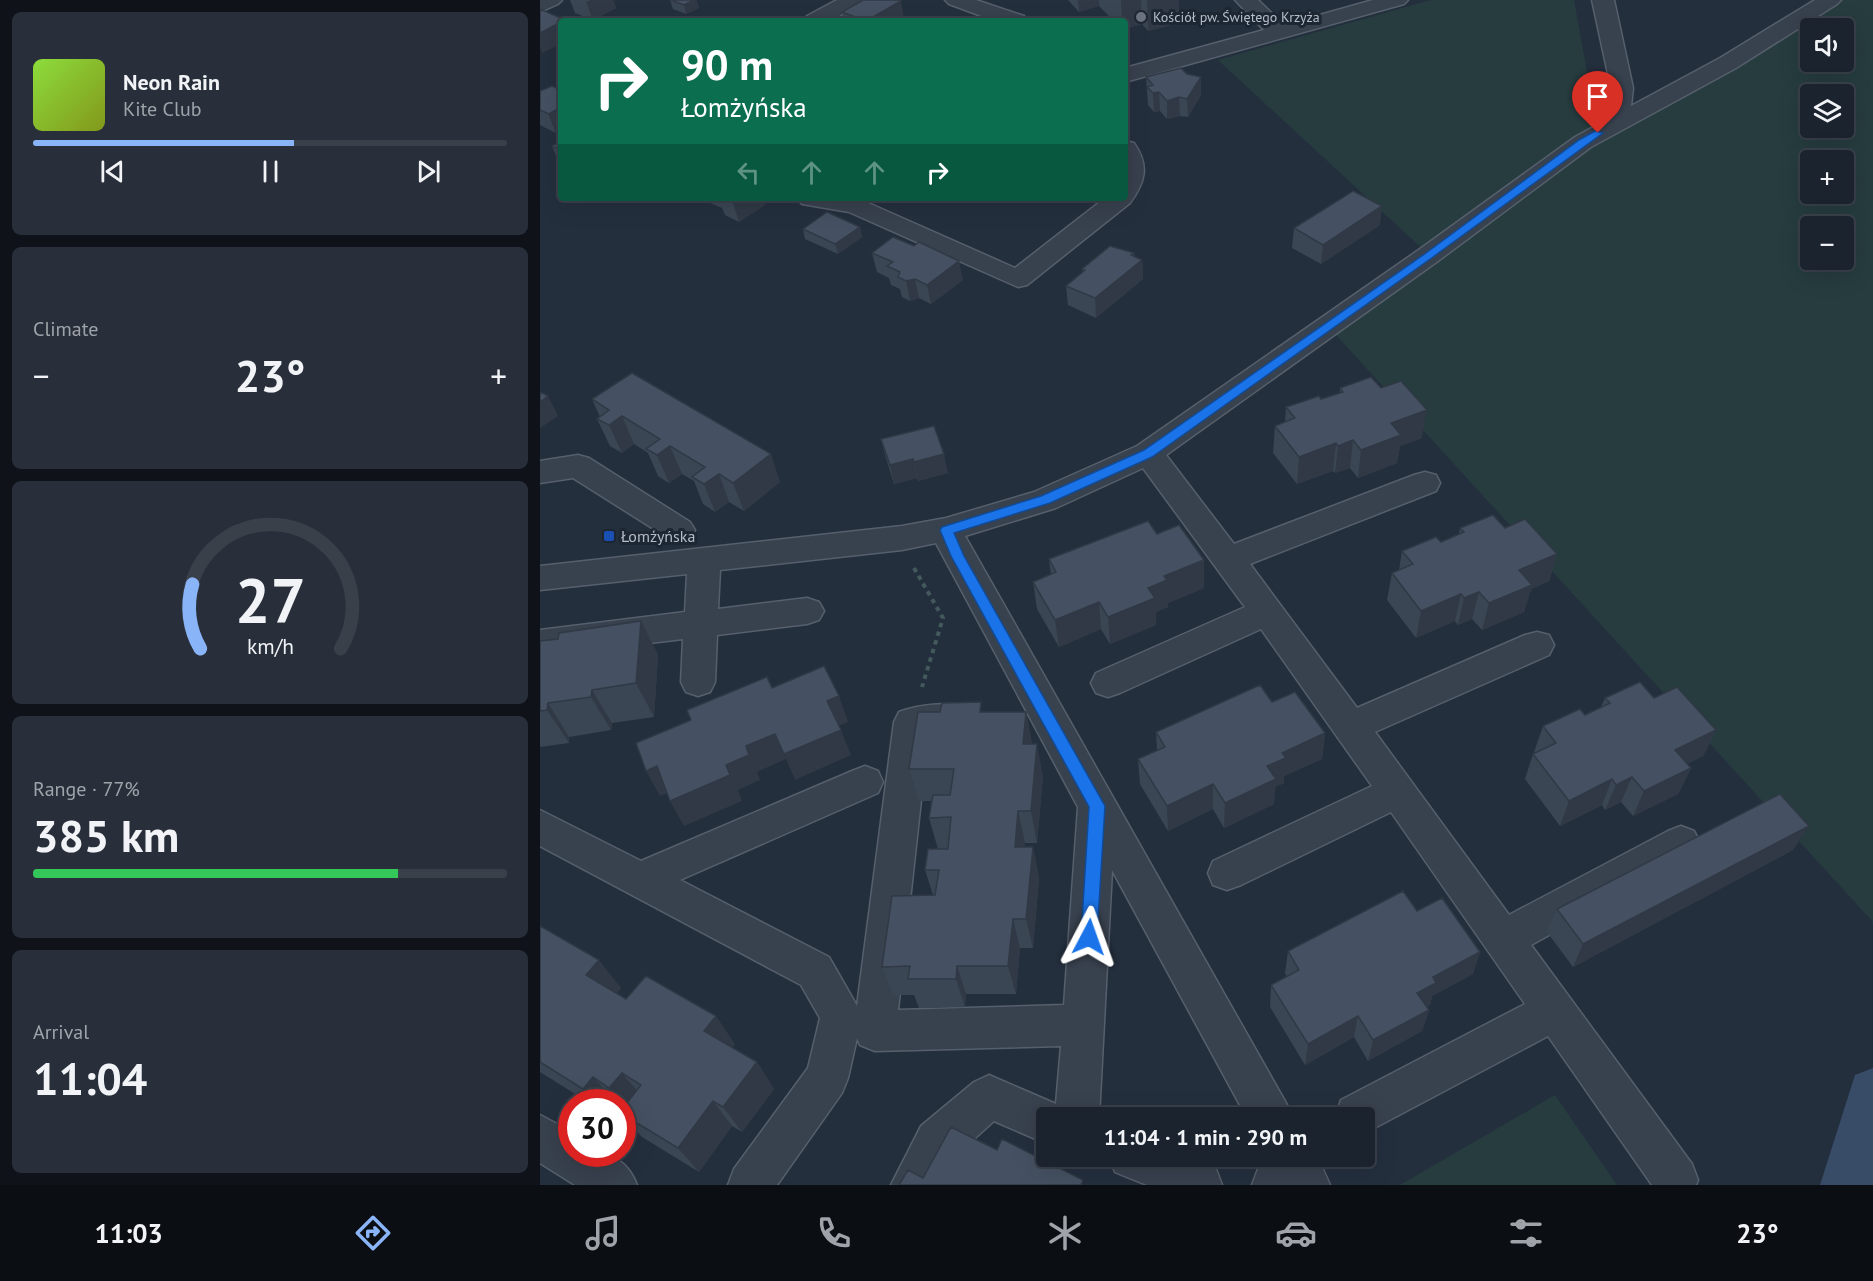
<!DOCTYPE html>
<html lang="en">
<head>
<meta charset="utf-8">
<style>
	:root { --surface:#1b232e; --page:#282f3a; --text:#f1f3f6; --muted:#a0a4aa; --line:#39404a; --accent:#8ab4f8 }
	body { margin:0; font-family:"PT Sans",sans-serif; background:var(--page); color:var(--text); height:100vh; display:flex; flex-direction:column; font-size:22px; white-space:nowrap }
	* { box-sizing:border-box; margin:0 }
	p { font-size:20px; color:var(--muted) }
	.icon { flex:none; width:33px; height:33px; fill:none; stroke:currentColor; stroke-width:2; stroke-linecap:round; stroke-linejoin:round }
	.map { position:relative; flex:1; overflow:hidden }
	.drawer { display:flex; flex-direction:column; gap:12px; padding:12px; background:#0f1319; width:540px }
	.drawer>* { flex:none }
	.banner { position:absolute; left:18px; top:18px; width:570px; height:183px; border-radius:6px; box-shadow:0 6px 24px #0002,0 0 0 2px var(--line); background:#0b6e4f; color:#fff; overflow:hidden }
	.controls { position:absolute; left:1260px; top:18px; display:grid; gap:12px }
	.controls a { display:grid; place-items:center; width:54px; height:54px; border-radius:6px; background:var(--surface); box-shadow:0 6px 24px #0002,0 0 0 2px var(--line); font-size:30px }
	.speed { position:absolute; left:18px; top:1089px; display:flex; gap:12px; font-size:30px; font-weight:700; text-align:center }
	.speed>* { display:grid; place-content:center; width:78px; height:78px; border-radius:50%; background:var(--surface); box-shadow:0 6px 24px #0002,0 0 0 2px var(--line); line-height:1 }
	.speed .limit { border:9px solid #d22; background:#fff; color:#111 }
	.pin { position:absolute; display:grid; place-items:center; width:51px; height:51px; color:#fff; margin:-62px -26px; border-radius:50% 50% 50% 0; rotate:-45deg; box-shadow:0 0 6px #0007 }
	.pin .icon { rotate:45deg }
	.me { position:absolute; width:66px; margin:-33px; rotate:4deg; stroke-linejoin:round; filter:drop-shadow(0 0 4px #0008) }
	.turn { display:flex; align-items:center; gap:21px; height:126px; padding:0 24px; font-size:27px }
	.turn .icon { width:78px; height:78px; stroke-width:2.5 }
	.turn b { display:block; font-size:42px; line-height:51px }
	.lanes { display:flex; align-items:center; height:57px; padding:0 24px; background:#0003; justify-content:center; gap:30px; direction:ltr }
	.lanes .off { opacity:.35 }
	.big { font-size:45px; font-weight:800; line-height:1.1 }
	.drawer .tile { flex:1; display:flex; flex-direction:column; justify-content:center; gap:9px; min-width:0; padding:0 21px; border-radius:9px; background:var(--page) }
	.drawer .dial { align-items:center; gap:0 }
	.dial svg { height:156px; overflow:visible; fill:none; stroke:var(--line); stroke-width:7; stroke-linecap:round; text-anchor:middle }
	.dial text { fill:var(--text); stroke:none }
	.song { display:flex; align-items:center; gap:18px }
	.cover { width:72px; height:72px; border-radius:9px; background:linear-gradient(135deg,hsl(90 70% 55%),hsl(70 70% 35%)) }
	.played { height:6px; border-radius:3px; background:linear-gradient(90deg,var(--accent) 55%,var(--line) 55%) }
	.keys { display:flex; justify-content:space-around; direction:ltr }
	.heat { display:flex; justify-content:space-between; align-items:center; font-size:33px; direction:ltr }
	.charge { height:9px; border-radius:4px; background:linear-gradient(90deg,#34c759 77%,var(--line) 0) }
	.trip { position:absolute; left:496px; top:1107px; width:339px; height:60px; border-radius:6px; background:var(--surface); box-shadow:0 6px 24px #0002,0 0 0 2px var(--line); font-weight:800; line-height:60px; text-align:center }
	.menu { display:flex; height:96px; justify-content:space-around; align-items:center; background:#0b0e12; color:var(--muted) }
	.menu .icon { width:42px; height:42px }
	.menu .selected { color:var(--accent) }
	.menu b { font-size:27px; color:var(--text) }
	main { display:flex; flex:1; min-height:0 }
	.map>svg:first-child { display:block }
</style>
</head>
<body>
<main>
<section class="drawer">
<div class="tile">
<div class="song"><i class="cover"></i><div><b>Neon Rain</b><p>Kite Club</p></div></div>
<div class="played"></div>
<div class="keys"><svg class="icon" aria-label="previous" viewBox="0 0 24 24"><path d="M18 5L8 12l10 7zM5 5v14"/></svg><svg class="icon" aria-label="pause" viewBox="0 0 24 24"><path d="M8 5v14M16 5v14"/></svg><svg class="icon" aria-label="next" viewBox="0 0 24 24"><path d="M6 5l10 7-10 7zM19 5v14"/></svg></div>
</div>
<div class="tile"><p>Climate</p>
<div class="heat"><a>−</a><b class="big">23°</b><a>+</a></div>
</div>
<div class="tile dial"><svg viewBox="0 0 100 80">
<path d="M14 69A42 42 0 1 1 86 69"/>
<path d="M14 69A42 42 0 0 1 10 36" stroke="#8ab4f8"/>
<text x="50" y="56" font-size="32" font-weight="700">27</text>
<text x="50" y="72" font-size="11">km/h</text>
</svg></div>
<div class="tile"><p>Range · 77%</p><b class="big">385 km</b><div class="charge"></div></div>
<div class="tile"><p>Arrival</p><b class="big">11:04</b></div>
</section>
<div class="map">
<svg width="1333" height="1185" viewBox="0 0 1333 1185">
	<rect width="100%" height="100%" fill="#242f3e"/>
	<path fill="#263c3f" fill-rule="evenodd" d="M891,0h143l24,132 232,-132h43v922l-538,-588 94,-79 -211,-195zM1270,28h34v34h-34zM1270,94h34v34h-34zM1270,160h34v34h-34zM1270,226h34v34h-34z
		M1015,1095l62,90h-217z
		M1333,1110v75h-24z"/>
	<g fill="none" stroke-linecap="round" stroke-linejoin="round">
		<path fill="#394c67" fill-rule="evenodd" d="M1333,1068v117h-53l35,-110z"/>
		<defs>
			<path id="minor" d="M0,0h22l-4,4 -18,8z
				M297,0h26l-4,4 -28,17h-27l3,-5z
				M405,0h31l48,16 3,5h-32l-46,-17z
				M695,0h23l26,25 89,-25h35l-4,4 -279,78v-14l139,-38z
				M1052,0h22l19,88 -2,18 89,-48 95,-58h26l-4,4 -101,64 -145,79 -153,114 -272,194 68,89 180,-69 11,-3 11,3 4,8 -4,8 -186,73 107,144 168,-73 12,-3 12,3 5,10 -5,10 -174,77 134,183 159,-84 13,-5 13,5 6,12 -6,12 -163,90 161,219 6,16 -2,5h-44l-104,-149 -183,97v-15h-30l6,-18 184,-96 -134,-192 -150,73 -14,5 -14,-5 -5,-12 5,-12 159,-75 -111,-157 -141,64 -12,4 -12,-4 -5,-10 5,-10 149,-66 -102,-139 -87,40 -91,28 321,567 7,15h-46l-135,-248 -13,248h-52v26l-53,-23 -41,37 -15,27h-47l30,-59 53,-44 15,-7 67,29 5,-58 -186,5 -15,-6 -3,-7 -9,40 -6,15 -65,92h-49l6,-16 74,-101 12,-50 -19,-33 -261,-139v-36l101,51 211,-90 13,-5 13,5 5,11 -5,11 -198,87 149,77 28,49 37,-284 5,-10c22,-8 52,-11 74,-3l5,10 -5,10 -13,5 -32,2 -30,274 166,-5 14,-198 -142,-264 -34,7 -182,20 -2,39 89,-11 12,4 5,9 -5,9 -12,4 -90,11 -2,47 -5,10 -12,4 -12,-4 -5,-10 2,-43 -143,17v-26l145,-18 2,-38 -147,16v-24l362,-40 44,-8 88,-26 103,-46 283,-197 155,-112 31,-17 5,-32z
				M585,141l9,2c16,23 11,39 -4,60l-103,82 -9,2 -169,-75 -47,-8 -4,-5 59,-1 158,70 90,-70h20z
				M38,455l11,3 101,64 5,8 -5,8 -11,4 -11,-4 -95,-60 -33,5v-22z
				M0,1115l32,17v22c31,0 52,-2 65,31h-62l-35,-22z
				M569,1156h77l30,13 6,16h-75l-32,-13z
				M730,1156h47l13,29h-78l6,-16 14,-8z"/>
		</defs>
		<use href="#minor" stroke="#565f6c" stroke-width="3"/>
		<path stroke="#44595c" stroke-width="4" stroke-dasharray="4.5 4.5" stroke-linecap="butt" d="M374,568l29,50 -21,69"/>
		<use href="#minor" fill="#38414e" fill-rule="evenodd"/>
	</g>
	<path fill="#3b4654" d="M30,0h43l3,8 -23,12 -18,-7z
		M130,0h26l3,8 -13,6 -13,-5z
		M528,0h111v15l-8,2v8l-23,6 -6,-7 -17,5v-8h-11l-15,-15 -20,6z
		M302,12l62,7 -3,2h-57z
		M606,77l55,18 -13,22 -8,-1 -13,3 -7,-8 -6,1 -6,-7z
		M0,91l16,42 -16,-8z
		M21,141v25l-1,-1 -8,-19z
		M167,198h56l2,7 -26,17 -14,-7 -3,-7 -14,-6z
		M840,225l-59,39 -29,-16 2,-20z
		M320,227l2,10 -24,17 -33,-15 -2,-10z
		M332,253l91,27 -32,24 -12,-6 -9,3 -8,-4 -2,-8 -9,-4 -2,-7 -12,-6z
		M594,253l1,4 7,3 1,19 -47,39 -28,-13 -2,-19 17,-14 -1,-3z
		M800,388l82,50 -22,8 -3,17 -39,15 -8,-10 -15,5 -2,-2 -36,13 -24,-31 2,-27 10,-4 1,-15 35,-8 19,-6z
		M52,399l188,83 -36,29 -15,-9 -14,10 -12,-8 -9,-23 -12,-7 -13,9 -5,-3 -6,-4 -10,-23 -14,-9 -12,9 -12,-7 -13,-27 3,-2z
		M341,439l67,34 -30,8 -1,-3 -23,6 -8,-26z
		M920,528h45l52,26 -8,27 -18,8 -7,23 -42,18 -10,-11 -14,6 -3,-4 -39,17 -29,-38 5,-27 7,-3 3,-19 39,-9 18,-8z
		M617,534l47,26v28l-36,15v4l-12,5v13l-46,19 -9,-15 -42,18 -22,-38 -4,-27 18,-7 -2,-16z
		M101,621l17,34 -4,62 -42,6 -1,7 -42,7v6l-29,4v-106l18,-2z
		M1065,698h49l62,32 -13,26 -16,8 4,4 -13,26 -45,22 -12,-14 -16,8 -3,-5 -42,21 -35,-47 8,-25 2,-1 -1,-1 9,-26 42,-11 16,-8z
		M732,702l53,31 -3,26 -38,17v7l-9,4 -1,17 -50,24 -11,-19 -45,22 -28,-47 -2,-25 19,-9 -1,-18z
		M444,712h42l6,32 11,32 -6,67h-12l-1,4h9l6,31 -6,70h-13l-4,46h-50l-1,13 -46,1 -5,-13h-21l-11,-28 51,-72 -8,-25 13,-21 -9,-31 2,-17h-12l-10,-32z
		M1253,850l-220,117 -26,-35 10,-23z
		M877,911l63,41 -7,22 -41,22 -2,9 -4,2 3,3 -7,21 -54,30 -14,-24 -49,28 -35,-58 1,-22 16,-8 -2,-4 3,-22z
		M0,926l81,62 -4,5 9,6 109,45 -3,4 25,14 17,27 -32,43 -10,-6 -33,46 -57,-35 -20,-21v-14h-34l-48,-30z"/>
	<path fill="#303945" d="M50,0h23l3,8 -23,12 -7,-18z
		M154,0h2l3,8 -13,6 -2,-9z
		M538,0h21v6l-20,6z
		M581,0h20l1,24 -17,5v-8h-3z
		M607,0h32v15l-8,2v8l-23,6z
		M361,1l3,18 -3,2h-35z
		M21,22v22l-19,9 -2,-6v-14z
		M661,77v18l-13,22 -1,-18z
		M619,92l1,19 -6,1 -1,-19z
		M639,97l1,19 -13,3v-18z
		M21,107v23l-5,3 -7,-19z
		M200,198h23l2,7 -26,17 -6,-19z
		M842,206l-2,19 -59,39 2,-19z
		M320,227l2,10 -24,17 -3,-10z
		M594,253l1,13 7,-6 1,19 -47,39 -1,-20z
		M419,261l4,19 -32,24 -4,-19z
		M375,279l4,19 -9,3 -4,-20z
		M8,396l10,20 -18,12v-26z
		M887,410l-5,28 -22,8 -3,17 -39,15 3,-28 30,-27z
		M82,416l12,28 -12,9 -13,-28z
		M813,440l-3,28 -15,5 3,-27z
		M796,443l-3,28 -36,13 2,-27z
		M130,446l12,28 -13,9 -12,-28z
		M231,454l9,28 -36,29 -11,-28z
		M404,454l4,19 -30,8 -4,-19z
		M373,459l4,19 -23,6 -4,-19z
		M179,474l10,28 -14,10 -11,-28z
		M1017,554l-8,27 -18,8 -7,23 -42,18 7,-27 30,-33z
		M664,560v28l-36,15v4l-12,5v13l-46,19 -2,-27 56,-41z
		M939,592l-7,27 -14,6 6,-27z
		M921,594l-6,27 -39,17 5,-27z
		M559,602l2,27 -42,18 -4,-27z
		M101,621l17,34 -4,62 -18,-34z
		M52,690l20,33 -1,7 -20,-33z
		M299,696l9,26 -11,5 -10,-26z
		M8,703l21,34v6l-22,-33z
		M486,712l6,33 -9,-1z
		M301,730l10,25 -56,25 -11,-26z
		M1176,730l-13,26 -40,20 12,-26z
		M785,733l-3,26 -38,17v7l-9,4 -1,17 -50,24 1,-25 57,-50z
		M235,734l11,25 -29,13 3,8 -22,10 4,11 -58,25 -14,-25 56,-36 20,-19z
		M497,744l6,32 -6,67 -6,-32z
		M117,766l14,26 -11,4 -14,-25z
		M1151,768l-13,26 -45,22 11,-25z
		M1092,777l-11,25 -16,8 11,-25z
		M1072,779l-10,26 -42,21 9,-25z
		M673,784v25l-45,22 -1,-25z
		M478,811l7,32 -4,35 -6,-31z
		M1269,826l-16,24 -220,117 10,-23z
		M493,847l6,31 -6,70 -7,-29z
		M473,919l7,29 -4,46 -8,-28z
		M940,952l-7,22 -41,22 -2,9 -19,10 6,-22 16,-16z
		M59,960l22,28 -12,15 -23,-28z
		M417,966l9,28 -1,13 -9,-28z
		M889,1010l-7,21 -54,30 5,-21z
		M176,1016l19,28 -12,14 -19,-27z
		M818,1016l-4,21 -49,28 3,-21z
		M217,1062l17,27 -32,43 -19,-25z
		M82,1073l22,26 -11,15 -24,-26z
		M53,1077l23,25h-20l-13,-13z
		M173,1101l19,25 -33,46 -21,-24z"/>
	<path fill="#455162" stroke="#303945" stroke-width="1.5" d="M131,0h23l-10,5z
		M323,0h36l2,1 -35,20 -24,-9z
		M0,9l25,11 -4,1v1l-21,11z
		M84,16l9,4 -2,1h-15z
		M641,68l6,6 14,3 -14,22 -8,-2 -12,4 -8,-9 -6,1 -6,-6 6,-2 -7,-8z
		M21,85v22l-12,7 -9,-4v-19l12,-5 4,2z
		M21,141v10l-9,-5z
		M813,191l29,15 -59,39 -29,-17z
		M183,198h17l-7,5z
		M287,212l33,15 -25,17 -32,-15z
		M353,237l21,9 5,-4 40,19 -32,24 -12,-6 -9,2 -8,-4 2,-5 -13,-6 6,-4 -21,-9z
		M570,246l24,7 -3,2 11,5 -47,38 -29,-12 19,-16 -3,-1z
		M92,373l139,81 -38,29 -14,-9 -15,10 -12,-7 13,-10 -35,-21 -13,9 -5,-3 -6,-3 14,-10 -38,-23 -13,9 -12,-6 12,-9 -17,-11z
		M831,377l10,11 20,-7 26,29 -36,13 10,12 -40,15 -8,-10 -15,6 -2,-3 -37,14 -24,-31 20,-8 -9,-11 33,-11 2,3 22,-7 -3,-4z
		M0,392l8,4 -8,6z
		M394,426l10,28 -30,8 -1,-3 -23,6 -9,-26z
		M953,515l12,13 20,-9 32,35 -38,16 13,15 -43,18 -10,-11 -15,6 -3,-4 -40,17 -29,-38 21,-9 -11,-13 34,-14 5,5 23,-10 -4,-4z
		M608,521l9,13 22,-9 25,35 -40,16 3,4 -19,8 7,10 -47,19 -9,-15 -44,18 -22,-38 23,-10 -7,-13z
		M101,621l-5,62 -44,7 -1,7 -43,6 -1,7 -7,1v-70l18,-2 1,-6z
		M284,666l15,30 -12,5 14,29 -57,24 -9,-20 -29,12 3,9 -23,10 4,10 -60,26 -13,-35 -11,5 -10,-28 55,-23 -4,-10 80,-33 5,11z
		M1100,682l14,16 23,-11 39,43 -41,20 16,18 -47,23 -12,-14 -16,8 -4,-6 -43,22 -36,-47 23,-11 -13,-17 37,-17 5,6 25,-12 -5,-5z
		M720,685l12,17 23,-10 30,41 -43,20 4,5 -19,8 9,13 -51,24 -12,-19 -46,22 -29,-47 27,-12 -9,-15z
		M441,702l-1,10h46l-3,32h14l-6,67h-13l-3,36h18l-7,72h-13l-5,47h-51l-1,13h-48l2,-13 -28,1 10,-71 43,-1 4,-25h-14l3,-21h20l3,-32 -22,1 4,-23h17l4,-26h-45l9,-57h22l2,-9z
		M1240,794l29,32 -226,118 -26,-35z
		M863,891l14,20 25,-13 38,54 -47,25 3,6 -19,10 12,17 -56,30 -15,-24 -50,28 -37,-59 28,-15 -11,-19z
		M0,926l59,34 -13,15 40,24 20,-23 70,40 -12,15 53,31 -34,45 -10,-6 -35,47 -56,-34v-5l19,-24 -19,-12 -13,15 -16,-11 -10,12 -43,-27z
		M411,1127l46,23 5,-11 81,41 -2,5h-182l9,-15 15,8z"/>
	<path fill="#1a73e8" stroke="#114b97" stroke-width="1.5" d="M1055,131l8,2 -170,124 -281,200 -102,46 -96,30 10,23 141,250 -8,131 -2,6 -6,2 -6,-2 -2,-6 8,-130 -138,-251 -11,-26 2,-3 99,-31 103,-46 282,-197 153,-113z"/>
	<circle fill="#6b7280" stroke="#1d2633" stroke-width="2" cx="601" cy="17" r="6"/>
	<rect fill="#1a4fb4" stroke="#1d2633" stroke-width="2" x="63" y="530" width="12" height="12" rx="3"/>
	<g text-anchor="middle" stroke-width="6" stroke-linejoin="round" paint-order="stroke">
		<g font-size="14" fill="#b4bcc9" stroke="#1d2633" text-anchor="start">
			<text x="613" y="22">Kościół pw. Świętego Krzyża</text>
		</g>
		<g font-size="16" fill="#b4bcc9" stroke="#1d2633" text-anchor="start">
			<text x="81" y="542">Łomżyńska</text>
		</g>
	</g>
</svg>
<div class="controls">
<a><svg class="icon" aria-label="sound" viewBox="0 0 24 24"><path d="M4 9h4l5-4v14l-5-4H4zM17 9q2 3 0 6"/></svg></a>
<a><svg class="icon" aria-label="layers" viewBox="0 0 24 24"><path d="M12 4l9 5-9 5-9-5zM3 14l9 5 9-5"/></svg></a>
<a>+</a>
<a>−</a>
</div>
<div class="speed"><div class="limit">30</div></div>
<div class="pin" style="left:1058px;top:133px;background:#d93025"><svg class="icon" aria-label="arrive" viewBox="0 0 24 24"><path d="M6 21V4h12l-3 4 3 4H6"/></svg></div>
<svg class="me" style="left:549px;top:937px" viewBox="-20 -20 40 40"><path d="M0-17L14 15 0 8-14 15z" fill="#1a73e8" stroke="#fff" stroke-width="4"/></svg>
<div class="trip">11:04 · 1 min · 290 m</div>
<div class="banner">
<div class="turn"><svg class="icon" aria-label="right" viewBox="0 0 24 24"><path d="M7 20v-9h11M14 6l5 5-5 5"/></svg><div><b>90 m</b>Łomżyńska</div></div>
<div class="lanes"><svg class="icon off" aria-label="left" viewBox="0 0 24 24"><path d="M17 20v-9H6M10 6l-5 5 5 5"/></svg><svg class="icon off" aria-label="ahead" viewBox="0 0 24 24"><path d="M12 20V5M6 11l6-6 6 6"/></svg><svg class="icon off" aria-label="ahead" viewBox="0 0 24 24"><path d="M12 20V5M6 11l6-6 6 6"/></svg><svg class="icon" aria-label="right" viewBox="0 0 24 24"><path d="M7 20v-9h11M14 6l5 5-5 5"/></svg></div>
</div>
</div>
</main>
<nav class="menu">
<b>11:03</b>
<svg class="icon selected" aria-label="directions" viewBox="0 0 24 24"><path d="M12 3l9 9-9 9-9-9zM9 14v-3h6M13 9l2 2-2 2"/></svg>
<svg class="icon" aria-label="music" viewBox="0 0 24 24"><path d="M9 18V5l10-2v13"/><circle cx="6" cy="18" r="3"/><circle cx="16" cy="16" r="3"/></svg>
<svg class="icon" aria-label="phone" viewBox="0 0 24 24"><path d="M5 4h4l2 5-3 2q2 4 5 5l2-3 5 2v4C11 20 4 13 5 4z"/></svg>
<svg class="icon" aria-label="climate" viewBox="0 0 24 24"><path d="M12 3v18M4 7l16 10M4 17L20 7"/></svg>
<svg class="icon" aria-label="car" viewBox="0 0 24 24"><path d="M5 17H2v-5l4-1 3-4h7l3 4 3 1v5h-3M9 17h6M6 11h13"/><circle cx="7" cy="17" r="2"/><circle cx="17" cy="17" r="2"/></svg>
<svg class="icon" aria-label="filters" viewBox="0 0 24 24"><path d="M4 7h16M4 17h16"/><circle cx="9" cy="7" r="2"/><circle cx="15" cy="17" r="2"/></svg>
<b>23°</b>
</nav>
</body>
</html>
